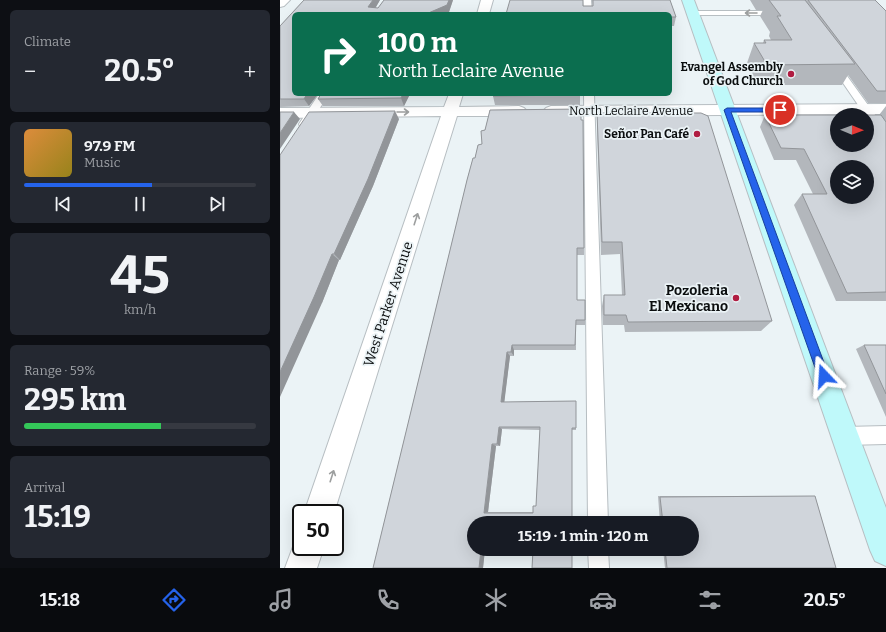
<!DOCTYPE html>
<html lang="en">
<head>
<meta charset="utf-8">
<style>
	:root { --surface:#171b24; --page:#242831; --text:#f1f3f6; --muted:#9ea1a6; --line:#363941; --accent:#2563eb }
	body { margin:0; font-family:Bitter,serif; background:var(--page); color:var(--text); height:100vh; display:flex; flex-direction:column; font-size:15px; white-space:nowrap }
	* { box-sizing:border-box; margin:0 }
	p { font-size:13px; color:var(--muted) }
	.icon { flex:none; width:22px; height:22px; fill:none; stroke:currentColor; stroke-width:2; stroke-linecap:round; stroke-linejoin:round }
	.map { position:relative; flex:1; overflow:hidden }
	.drawer { display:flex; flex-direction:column; gap:10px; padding:10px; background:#0d0f14; width:280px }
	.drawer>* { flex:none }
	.hud { position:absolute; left:12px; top:12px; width:380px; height:84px; border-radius:6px; box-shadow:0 4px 16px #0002; background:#0b6e4f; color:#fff; overflow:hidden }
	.needle { width:26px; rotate:91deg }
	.tools { position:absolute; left:550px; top:108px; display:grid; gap:8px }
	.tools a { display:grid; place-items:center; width:44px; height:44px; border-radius:50%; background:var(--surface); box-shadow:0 4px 16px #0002; font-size:20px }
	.speed { position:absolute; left:12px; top:504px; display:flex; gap:8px; font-size:20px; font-weight:700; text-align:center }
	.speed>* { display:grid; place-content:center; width:52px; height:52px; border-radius:50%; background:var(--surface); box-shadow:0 4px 16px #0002; line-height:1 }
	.speed .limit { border:2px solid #111; border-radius:6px; background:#fff; color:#111 }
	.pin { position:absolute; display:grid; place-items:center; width:34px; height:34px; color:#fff; margin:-17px; border:2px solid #fff; border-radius:50%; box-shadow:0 1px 4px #0007 }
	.me { position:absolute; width:44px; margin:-22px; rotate:340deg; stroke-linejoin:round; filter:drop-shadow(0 0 3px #0008) }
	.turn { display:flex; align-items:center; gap:14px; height:84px; padding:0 20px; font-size:18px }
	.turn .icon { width:52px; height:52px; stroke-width:2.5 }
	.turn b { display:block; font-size:28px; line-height:34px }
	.big { font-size:30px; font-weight:700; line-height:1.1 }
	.drawer .card { flex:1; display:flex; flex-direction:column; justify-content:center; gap:6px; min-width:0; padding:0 14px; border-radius:6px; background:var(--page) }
	.drawer .dial { align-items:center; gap:0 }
	.dial b { font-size:52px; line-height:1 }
	.song { display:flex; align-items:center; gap:12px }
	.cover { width:48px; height:48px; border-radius:6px; background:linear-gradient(135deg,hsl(30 70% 55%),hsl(50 70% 35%)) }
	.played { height:4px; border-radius:2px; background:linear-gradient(90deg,var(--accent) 55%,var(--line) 55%) }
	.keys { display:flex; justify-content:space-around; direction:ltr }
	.heat { display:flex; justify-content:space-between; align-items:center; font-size:22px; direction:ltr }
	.charge { height:6px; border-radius:3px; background:linear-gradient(90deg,#34c759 59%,var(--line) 0) }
	.trip { position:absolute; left:187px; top:516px; width:232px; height:40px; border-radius:20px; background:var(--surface); box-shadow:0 4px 16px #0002; font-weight:700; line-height:40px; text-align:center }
	.dock { display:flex; height:64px; justify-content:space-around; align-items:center; background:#090b0e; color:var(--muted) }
	.dock .icon { width:28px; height:28px }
	.dock .current { color:var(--accent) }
	.dock b { font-size:18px; color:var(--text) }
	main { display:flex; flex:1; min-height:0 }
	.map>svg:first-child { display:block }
</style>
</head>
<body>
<main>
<section class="drawer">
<div class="card"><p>Climate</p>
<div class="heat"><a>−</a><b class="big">20.5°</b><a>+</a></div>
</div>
<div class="card">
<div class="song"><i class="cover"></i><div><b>97.9 FM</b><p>Music</p></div></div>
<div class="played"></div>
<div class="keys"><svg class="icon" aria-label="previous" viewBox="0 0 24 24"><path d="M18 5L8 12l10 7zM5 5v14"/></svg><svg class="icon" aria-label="pause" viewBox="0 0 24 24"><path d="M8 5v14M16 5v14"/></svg><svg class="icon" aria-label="next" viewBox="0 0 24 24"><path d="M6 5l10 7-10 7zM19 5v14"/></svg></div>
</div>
<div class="card dial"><b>45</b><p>km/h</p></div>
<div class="card"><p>Range · 59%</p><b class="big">295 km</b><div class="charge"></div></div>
<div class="card"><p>Arrival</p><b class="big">15:19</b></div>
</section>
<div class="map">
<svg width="606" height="568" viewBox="0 0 606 568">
	<rect width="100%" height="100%" fill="#ebf3f6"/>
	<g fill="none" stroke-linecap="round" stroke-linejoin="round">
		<defs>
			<path id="service" d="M303,0h8l1,14h-8z
				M495,0h8l9,13 -1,2h-98l-4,-2 4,-2h90z
				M554,61l3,1 49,68v10l-4,-1 -15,-22v-2h-2l-35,-51z
				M39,94h10l-21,32h-8l-1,-2z
				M304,94h10l14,429h-20z
				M606,426v18l-41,1 -6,-3 -3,-6 3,-6 6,-3z
				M308,549h20l1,19h-20z"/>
			<path id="minor" d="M0,0h10l-6,6 -4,1z
				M201,0h12l-4,14h-12z
				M169,94h14l-4,13 60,-1 5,2 3,3 -3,3 -5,2h-62l-123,397h-30l137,-397 -161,2v-10l164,-1z
				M606,104v10l-335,2 -5,-2 -3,-3 3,-3 5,-2z
				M21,534v13h23l-7,21h-32l12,-32z"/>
			<path id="secondary" d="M402,0h12l192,508v58l-11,-5 -5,-11z"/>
		</defs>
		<use href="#service" stroke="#b7bec2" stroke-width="2"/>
		<use href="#minor" stroke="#b7bec2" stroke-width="2"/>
		<use href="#secondary" stroke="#b7bec2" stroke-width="2"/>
		<use href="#service" fill="#fff" fill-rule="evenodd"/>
		<use href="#minor" fill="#fff" fill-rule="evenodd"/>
		<use href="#secondary" fill="#bff9fa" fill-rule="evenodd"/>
	</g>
	<path fill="#b3b7bc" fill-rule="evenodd" d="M24,0h76l-5,8h3l6,-8h69l-4,12 -4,2h-151v80h24l-9,12 -29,1v-81z
		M312,0h78l6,17 -2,9h-4v-12l-87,-8h10z
		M470,0h125l11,11v92h-18l-20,-28 -6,10h-84l-11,-22 7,-20h9l1,-3h7l-2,-4 1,-4 -10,-16 3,-6h-7z
		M130,94l-6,12h-81l-5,-7z
		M300,94v11h-85l-2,-9z
		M606,106v195h-50l-42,-96 8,-11h11l-17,-34h-22l-14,-33 5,-12h114z
		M301,109v11h2l1,135h-7v45h8v25h-9v25h-62v6h-4l-6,46 72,-1v29h-4v93h-98v26h98v19h-40l1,-18h-48l-2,18h-110l94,-388 6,-22h2l3,-13 4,-1 -1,-13 4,-1 5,-20zM222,429l38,1 -4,76h-3v6h-45l8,-66h4z
		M317,113l175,208 -11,10 -136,1 -1,-7h-21l-1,-19 2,-11h18l-2,-41 -19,1 -4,-127z
		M119,119l-26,67 -33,74h-1l-17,43 -42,-148z
		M584,345h22v72l-30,-68z
		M378,496h157l21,72h-171l-2,-19h29v-26h-32z"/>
	<path fill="#929599" d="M93,0h7l-8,14 -4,-7z
		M169,0h4l-4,12 -4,2h-19z
		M27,94h11l-9,12 -5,-7z
		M123,94h7l-6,12 -3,-8z
		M115,111l4,8 -26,67 -33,74 -6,-6z
		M14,112l6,7 -20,30v-16z
		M52,254l7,6 -17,43 -42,94v-25z
		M232,345l2,5v6l-3,-4z
		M227,352l3,4 -6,49 -3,-3z
		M219,427l3,2 -2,17 -3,-2z
		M212,444l4,2 -8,66 -4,1z
		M205,549l-2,19h-4l2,-18z"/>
	<path fill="#d0d5db" stroke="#929599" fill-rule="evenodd" d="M24,0h69l-5,7 10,1 6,-8h65l-2,5 -21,9h-132v80h13l-3,5h-24v-73z
		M230,0h73v6h10v-6h77l6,17h-6v-3h-164z
		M489,0h36l50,64 -88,1 -13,-22h12l-2,-3h28l-15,-24h4z
		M528,0h67l11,11v80h-9z
		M41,94h82l-2,4 -83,1z
		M213,94h87v1l-87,1z
		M301,109v11h2l1,128h-7v52h8v20h-9l-1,25h-63l-1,7h-4l-6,50 75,-1v27h-4v95h-98v26h98v19h-40l1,-18h-52l-2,18h-106l94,-388 6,-22h2l3,-13 4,-1 -1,-13 4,-1 5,-20zM219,427h41l-4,79h-3v7h-49l8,-69h5z
		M115,111l-27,68 -34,75h-2l-18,43 -34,75v-217l29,-43z
		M0,112h14l-14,21z
		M317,113h104l7,3 64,205 -144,1 -2,-7h-22v-20h21l-3,-53h-20z
		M485,115h116l5,7v170l-39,1 -45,-99h25l-23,-45 -23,-1zM557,115h30v30h-30zM557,167h30v30h-30z
		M584,345h22v49z
		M535,496l21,72h-169l-2,-19h27v-26h-29l-3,-26z"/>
	<defs><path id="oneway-shaft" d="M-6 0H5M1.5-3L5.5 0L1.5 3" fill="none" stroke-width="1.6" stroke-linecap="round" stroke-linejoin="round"/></defs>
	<g stroke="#9d9f9f">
		<use href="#oneway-shaft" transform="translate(471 13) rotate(-180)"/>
		<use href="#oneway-shaft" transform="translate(123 112)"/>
		<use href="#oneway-shaft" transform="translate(136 219) rotate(-72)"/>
		<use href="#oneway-shaft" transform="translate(52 476) rotate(-72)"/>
	</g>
	<path fill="#2563eb" stroke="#184099" d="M447,108h53l3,2 -3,2h-49l98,264 -2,4 -3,2 -4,-2 -2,-4 -94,-266z"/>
	<g fill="#b01c41" stroke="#ebf3f6" stroke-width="1.5">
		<circle cx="511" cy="74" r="4"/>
		<circle cx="417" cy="134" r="4"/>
		<circle cx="456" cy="298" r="4"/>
	</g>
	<g text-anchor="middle" stroke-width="3.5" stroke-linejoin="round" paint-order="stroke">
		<g font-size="12" font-weight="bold" fill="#0b0e0f" stroke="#ebf3f6" text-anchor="end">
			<text x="503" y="71">Evangel Assembly<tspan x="503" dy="14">of God Church</tspan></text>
			<text x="409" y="138">Señor Pan Café</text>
		</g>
		<g font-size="12" fill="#0b0e0f" stroke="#ebf3f6">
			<text x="351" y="115">North Leclaire Avenue</text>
		</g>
		<g font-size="14" font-weight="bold" fill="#0b0e0f" stroke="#ebf3f6" text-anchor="end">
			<text x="448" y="295">Pozoleria<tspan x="448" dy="16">El Mexicano</tspan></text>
		</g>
		<g font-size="14" fill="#0b0e0f" stroke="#ebf3f6">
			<text transform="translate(108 304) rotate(-72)" y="5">West Parker Avenue</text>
		</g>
	</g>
</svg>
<div class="tools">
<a><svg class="needle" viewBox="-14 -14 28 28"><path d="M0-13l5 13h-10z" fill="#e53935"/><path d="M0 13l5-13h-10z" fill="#9ea1a6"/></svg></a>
<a><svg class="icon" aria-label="layers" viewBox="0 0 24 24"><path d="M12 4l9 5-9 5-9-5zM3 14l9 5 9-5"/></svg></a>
</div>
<div class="speed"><div class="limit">50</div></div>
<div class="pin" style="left:500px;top:110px;background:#d93025"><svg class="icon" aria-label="arrive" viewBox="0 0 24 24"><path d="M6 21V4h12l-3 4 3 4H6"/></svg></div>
<svg class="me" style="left:544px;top:376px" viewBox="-20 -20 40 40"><path d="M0-17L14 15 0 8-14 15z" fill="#2563eb" stroke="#fff" stroke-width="4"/></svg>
<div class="trip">15:19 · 1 min · 120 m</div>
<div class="hud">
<div class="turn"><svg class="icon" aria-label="right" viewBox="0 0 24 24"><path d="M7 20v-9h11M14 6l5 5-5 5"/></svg><div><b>100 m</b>North Leclaire Avenue</div></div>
</div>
</div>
</main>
<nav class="dock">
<b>15:18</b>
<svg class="icon current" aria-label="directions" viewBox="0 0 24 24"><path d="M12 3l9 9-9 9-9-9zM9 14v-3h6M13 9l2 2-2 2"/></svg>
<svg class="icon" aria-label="music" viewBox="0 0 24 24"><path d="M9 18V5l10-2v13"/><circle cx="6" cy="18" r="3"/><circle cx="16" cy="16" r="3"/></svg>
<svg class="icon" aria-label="phone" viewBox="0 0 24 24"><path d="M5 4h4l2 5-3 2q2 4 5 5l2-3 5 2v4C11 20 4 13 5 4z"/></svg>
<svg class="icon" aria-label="climate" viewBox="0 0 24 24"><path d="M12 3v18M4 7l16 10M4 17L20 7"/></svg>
<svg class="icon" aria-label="car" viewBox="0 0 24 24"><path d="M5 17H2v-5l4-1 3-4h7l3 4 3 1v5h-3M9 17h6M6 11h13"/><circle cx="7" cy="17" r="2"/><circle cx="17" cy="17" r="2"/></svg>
<svg class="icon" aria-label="filters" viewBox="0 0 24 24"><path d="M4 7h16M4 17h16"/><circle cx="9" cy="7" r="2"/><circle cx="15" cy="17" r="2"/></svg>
<b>20.5°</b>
</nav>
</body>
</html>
